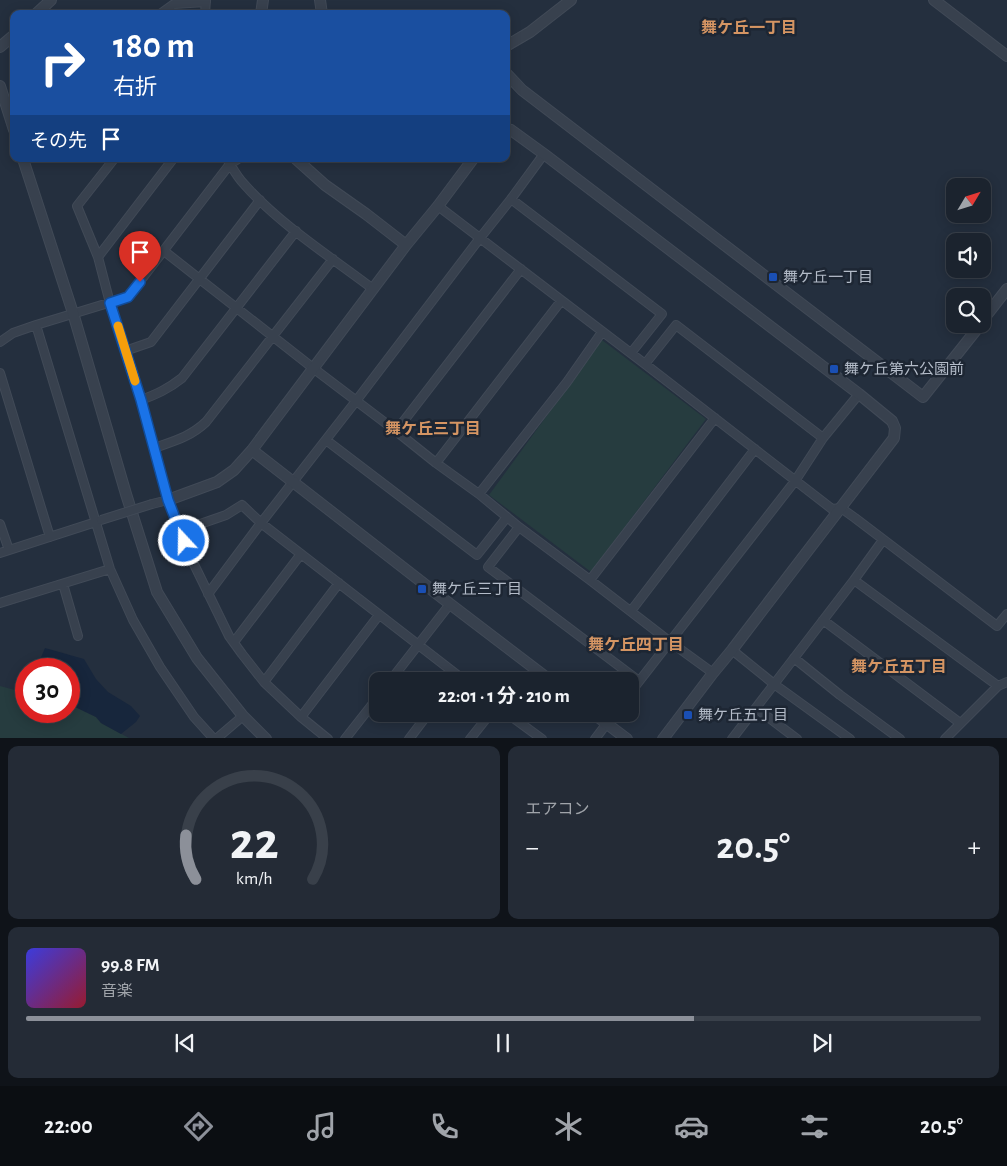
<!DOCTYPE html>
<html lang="ja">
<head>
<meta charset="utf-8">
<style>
	:root { --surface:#1b232e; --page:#242b36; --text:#f1f3f6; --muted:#a0a4aa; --line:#39404a; --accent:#8c9099 }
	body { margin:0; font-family:"Alegreya Sans","Noto Sans JP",sans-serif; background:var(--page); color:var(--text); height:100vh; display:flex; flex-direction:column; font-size:19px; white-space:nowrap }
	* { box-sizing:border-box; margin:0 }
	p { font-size:16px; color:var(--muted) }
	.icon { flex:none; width:28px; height:28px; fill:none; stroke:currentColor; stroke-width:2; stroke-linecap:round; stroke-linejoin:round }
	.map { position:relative; height:738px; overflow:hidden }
	.details { display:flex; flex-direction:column; gap:8px; padding:8px; background:#0f1319; flex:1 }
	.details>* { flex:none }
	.banner { position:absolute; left:10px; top:10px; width:500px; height:152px; border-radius:10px; box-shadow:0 2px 12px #0003,0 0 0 1px var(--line); background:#1a4fa0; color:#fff; overflow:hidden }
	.needle { width:32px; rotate:52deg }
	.tools { position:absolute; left:946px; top:178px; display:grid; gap:10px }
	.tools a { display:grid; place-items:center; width:45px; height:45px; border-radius:10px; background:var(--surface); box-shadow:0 2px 12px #0003,0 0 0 1px var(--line); font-size:25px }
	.speed { position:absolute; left:15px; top:658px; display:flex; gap:10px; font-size:25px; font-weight:700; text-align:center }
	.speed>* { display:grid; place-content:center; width:65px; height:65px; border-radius:50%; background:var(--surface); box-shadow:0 2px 12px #0003,0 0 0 1px var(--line); line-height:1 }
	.speed .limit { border:8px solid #d22; background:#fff; color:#111 }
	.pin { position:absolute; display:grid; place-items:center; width:42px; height:42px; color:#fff; margin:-51px -21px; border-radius:50% 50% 50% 0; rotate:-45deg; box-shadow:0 0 5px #0007 }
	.pin .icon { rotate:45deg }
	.me { position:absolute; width:55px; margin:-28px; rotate:339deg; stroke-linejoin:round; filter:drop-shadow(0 0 4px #0008) }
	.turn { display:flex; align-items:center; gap:18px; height:105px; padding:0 20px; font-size:22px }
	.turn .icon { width:65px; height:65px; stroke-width:2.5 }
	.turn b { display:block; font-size:35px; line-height:42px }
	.then { display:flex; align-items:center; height:48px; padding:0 20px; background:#0003; gap:10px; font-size:19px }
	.big { font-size:38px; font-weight:700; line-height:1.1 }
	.details .tile { flex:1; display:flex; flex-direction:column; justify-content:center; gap:8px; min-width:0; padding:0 18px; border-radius:10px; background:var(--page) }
	.details .dial { align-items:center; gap:0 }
	.dial svg { height:130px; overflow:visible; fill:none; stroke:var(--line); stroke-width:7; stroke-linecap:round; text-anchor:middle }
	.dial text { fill:var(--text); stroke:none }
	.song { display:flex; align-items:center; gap:15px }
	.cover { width:60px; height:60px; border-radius:8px; background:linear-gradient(135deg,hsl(240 70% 55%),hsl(350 70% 35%)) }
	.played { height:5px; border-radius:2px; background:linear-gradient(90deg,var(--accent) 70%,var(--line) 70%) }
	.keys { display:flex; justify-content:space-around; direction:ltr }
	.heat { display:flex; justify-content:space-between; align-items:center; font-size:28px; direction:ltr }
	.details .tiles { flex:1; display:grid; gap:8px; grid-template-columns:1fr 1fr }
	.tile:last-child { grid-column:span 2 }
	.trip { position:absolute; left:369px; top:672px; width:270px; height:50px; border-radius:10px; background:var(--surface); box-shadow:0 2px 12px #0003,0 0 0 1px var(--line); font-weight:700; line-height:50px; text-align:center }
	.tab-bar { display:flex; height:80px; justify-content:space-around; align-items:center; background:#0b0e12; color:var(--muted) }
	.tab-bar .icon { width:35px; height:35px }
	.tab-bar .on { color:var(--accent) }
	.tab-bar b { font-size:22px; color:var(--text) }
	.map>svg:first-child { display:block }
</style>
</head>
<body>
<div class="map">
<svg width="1007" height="739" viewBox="0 0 1007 739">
	<rect width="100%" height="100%" fill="#242f3e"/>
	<path fill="#263c3f" d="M602,340l104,79 -115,153 -102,-77z
		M0,686l26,7v18h43v-7l27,13 5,6 28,15h-129z"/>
	<path fill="#17263c" d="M45,648l39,11 12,20 12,13 23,14 9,10 -4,6 -15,12 -20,-11 -5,-6 -27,-13v-35h-33z"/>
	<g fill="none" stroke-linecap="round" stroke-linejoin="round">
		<defs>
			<path id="minor" d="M160,14l14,-10 32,-2
				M205,14l1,-14
				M114,159l-37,47 21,51 12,46 31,97 27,100 20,52 41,84 13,18 22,28 37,35 27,22
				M227,159c5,8 10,18 17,25 35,40 87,73 129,105
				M511,199l151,115 -31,39
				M438,206l207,158 187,145 9,-1 14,10 142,108 10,-12
				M164,251l149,117 83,63 40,32 43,31 40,33 71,53 79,61 44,32
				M98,257l75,-98
				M36,325l74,244 23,51 27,47 34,50 20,22
				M0,342l13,-9 23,-8 92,-28 102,-133 8,-5
				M125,351l26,-9 109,-142
				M645,364l31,-39 147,113
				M0,373l50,164
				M141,400c16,-6 27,-11 41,-22l114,-147
				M396,431l125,-162
				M326,440l151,115 30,-38
				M154,448c20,-7 36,-11 52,-26l127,-163
				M436,463l125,-162
				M479,494l88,-112 35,-50
				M152,504l16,-4
				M0,524l9,26
				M519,527l-31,40 151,114
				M180,531l46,-16 16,-10 19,18 204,158
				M0,553l99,-32
				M590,580l125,-162
				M854,580l144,106
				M63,584l15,52
				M208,594l53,-71 95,-122 124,-163 31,-39 33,-45
				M0,603l110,-34
				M631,611l124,-162
				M823,620l137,103
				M234,642l67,-88
				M732,650l42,34 76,55
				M794,658l46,37 60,44
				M390,681l60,-77
				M264,682l75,-99
				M630,693l165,-212 28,-43 36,-44
				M756,708l41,31
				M508,714l34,25
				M301,717l78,-102
				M216,739l27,-23
				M345,739l33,-42
				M409,739l19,-25
				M470,739l20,-25
				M595,739l19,-25
				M732,739l122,-159 29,-40
				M945,739l53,-53 9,-4"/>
			<path id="tertiary" d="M320,0l2,14
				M934,0l73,56
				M36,14l15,-14
				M261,14l2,-14
				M506,46l24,-14 41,-32
				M0,47l14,-12
				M506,73l16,17 401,307 58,-73
				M0,86l14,44
				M506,129l5,1 33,24 315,240 33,27 3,7 -1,10 -162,212 -19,23 -50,66
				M23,159l50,154 53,181 31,98 40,66 46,58 23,23
				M296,159l29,26 41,29 40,31
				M982,321l25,-32
				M252,450l198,154 101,77
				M168,500l49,-18 17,-12 18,-20 154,-205 32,-39 35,-47
				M594,714l33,25"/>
		</defs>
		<use href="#minor" stroke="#414a57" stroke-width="10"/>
		<use href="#tertiary" stroke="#414a57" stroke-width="12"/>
		<use href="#minor" stroke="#38414e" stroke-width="8"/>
		<use href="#tertiary" stroke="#38414e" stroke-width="10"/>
		<defs>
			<path id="minor-bridge" d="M101,520l51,-16"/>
		</defs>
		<use href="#minor-bridge" stroke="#414a57" stroke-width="10" stroke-linecap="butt"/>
		<use href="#minor-bridge" stroke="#38414e" stroke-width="8"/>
	</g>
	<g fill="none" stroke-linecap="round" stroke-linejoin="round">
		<defs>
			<path id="route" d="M140,282l-12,15 -18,6 31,97 27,100 16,41"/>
		</defs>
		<use href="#route" stroke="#114b97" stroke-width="12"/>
		<use href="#route" stroke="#1a73e8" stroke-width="9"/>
		<path stroke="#f59e0b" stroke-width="9" d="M118,326l17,55"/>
	</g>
	<g fill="#1a4fb4" stroke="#1d2633" stroke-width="2">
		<rect x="768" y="272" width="10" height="10" rx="2.5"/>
		<rect x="829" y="364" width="10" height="10" rx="2.5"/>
		<rect x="417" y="584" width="10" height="10" rx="2.5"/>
		<rect x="683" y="710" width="10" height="10" rx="2.5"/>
	</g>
	<g text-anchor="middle" stroke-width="5" stroke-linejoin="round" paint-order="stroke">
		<g font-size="15" fill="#b4bcc9" stroke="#1d2633" text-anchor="start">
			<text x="783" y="282">舞ケ丘一丁目</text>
			<text x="844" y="374">舞ケ丘第六公園前</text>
			<text x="432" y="594">舞ケ丘三丁目</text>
			<text x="698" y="720">舞ケ丘五丁目</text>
		</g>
		<g font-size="16" font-weight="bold" fill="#d59563" stroke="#1d2633">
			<text x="749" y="33">舞ケ丘一丁目</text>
			<text x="433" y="434">舞ケ丘三丁目</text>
			<text x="636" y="650">舞ケ丘四丁目</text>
			<text x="899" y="672">舞ケ丘五丁目</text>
		</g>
	</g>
</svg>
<div class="tools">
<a><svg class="needle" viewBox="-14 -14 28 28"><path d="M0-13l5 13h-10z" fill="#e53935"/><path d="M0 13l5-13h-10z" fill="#a0a4aa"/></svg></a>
<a><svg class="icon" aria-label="sound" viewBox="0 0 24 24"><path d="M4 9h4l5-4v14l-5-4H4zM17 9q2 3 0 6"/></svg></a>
<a><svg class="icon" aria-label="search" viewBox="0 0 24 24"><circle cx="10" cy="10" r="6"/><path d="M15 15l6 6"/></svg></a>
</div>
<div class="speed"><div class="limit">30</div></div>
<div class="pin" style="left:140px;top:282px;background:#d93025"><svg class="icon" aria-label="arrive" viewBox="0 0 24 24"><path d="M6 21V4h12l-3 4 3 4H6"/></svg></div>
<svg class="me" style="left:184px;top:541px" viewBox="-20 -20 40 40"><circle r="17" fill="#1a73e8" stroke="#fff" stroke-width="3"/><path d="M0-11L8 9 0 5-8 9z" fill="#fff"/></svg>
<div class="trip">22:01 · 1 分 · 210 m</div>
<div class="banner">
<div class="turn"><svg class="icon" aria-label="right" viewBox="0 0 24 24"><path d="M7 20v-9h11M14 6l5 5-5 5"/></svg><div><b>180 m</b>右折</div></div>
<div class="then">その先<svg class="icon" aria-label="arrive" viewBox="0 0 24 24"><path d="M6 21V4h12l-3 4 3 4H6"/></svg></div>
</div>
</div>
<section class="details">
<div class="tiles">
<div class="tile dial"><svg viewBox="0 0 100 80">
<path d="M14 69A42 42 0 1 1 86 69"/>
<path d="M14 69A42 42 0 0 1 8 42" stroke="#8c9099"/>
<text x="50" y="56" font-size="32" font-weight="700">22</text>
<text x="50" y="72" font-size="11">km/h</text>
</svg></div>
<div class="tile"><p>エアコン</p>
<div class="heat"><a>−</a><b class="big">20.5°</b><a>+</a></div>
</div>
<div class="tile">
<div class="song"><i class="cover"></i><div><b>99.8 FM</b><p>音楽</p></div></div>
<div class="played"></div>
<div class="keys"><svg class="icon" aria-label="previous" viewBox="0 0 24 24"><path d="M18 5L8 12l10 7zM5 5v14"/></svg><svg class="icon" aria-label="pause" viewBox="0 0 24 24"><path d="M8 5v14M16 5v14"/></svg><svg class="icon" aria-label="next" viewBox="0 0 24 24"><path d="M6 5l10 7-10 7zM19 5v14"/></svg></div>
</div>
</div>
</section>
<nav class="tab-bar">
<b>22:00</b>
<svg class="icon on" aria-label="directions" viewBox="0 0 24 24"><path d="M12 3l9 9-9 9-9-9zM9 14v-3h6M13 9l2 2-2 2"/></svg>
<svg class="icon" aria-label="music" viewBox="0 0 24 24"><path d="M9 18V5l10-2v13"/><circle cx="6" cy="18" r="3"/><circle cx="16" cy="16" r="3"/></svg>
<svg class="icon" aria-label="phone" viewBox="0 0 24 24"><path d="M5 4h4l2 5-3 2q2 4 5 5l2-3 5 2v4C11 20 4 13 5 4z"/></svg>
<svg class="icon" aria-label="climate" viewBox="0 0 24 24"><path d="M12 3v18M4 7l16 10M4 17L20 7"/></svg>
<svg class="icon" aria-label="car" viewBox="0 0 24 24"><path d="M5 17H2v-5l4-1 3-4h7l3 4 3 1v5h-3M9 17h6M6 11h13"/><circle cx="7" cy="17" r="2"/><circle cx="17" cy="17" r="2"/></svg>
<svg class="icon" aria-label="filters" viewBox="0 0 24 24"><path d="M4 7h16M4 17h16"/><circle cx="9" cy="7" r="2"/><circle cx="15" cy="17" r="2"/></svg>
<b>20.5°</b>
</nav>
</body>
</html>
